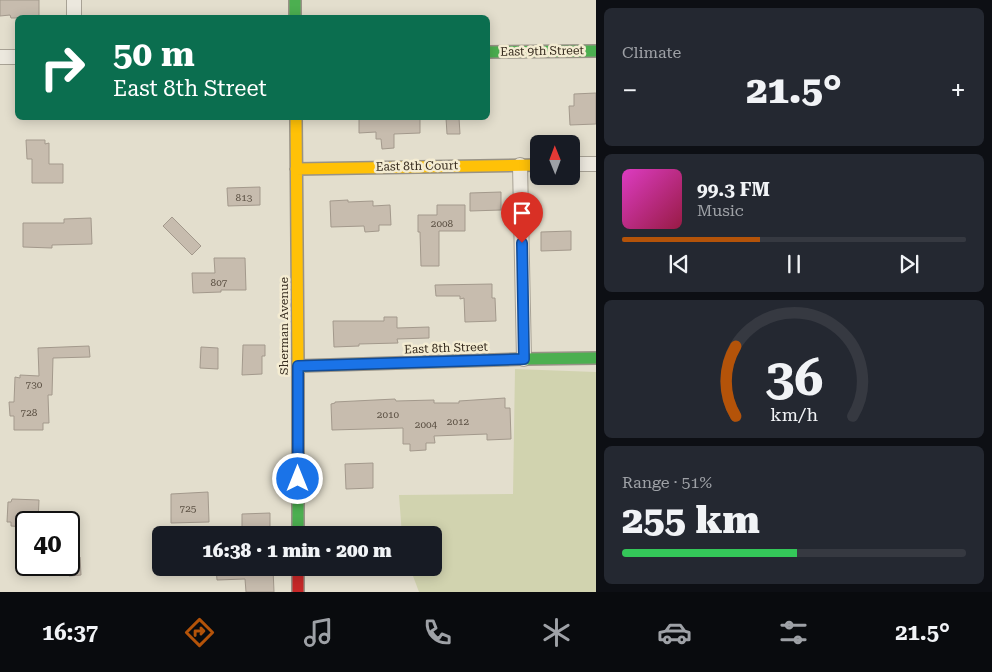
<!DOCTYPE html>
<html lang="en">
<head>
<meta charset="utf-8">
<style>
	:root { --surface:#171b24; --page:#242831; --text:#f1f3f6; --muted:#9ea1a6; --line:#363941; --accent:#b45309 }
	body { margin:0; font-family:"Roboto Serif",serif; background:var(--page); color:var(--text); height:100vh; display:flex; flex-direction:column; font-size:19px; white-space:nowrap }
	* { box-sizing:border-box; margin:0 }
	p { font-size:16px; color:var(--muted) }
	.icon { flex:none; width:28px; height:28px; fill:none; stroke:currentColor; stroke-width:2; stroke-linecap:round; stroke-linejoin:round }
	.map { position:relative; flex:1; overflow:hidden }
	.drawer { display:flex; flex-direction:column; gap:8px; padding:8px; background:#0d0f14; width:396px }
	.drawer>* { flex:none }
	.hud { position:absolute; left:15px; top:15px; width:475px; height:105px; border-radius:8px; box-shadow:0 2px 12px #0003; background:#0b6e4f; color:#fff; overflow:hidden }
	.needle { width:32px; rotate:359deg }
	.buttons { position:absolute; left:530px; top:135px; display:grid; gap:10px }
	.buttons a { display:grid; place-items:center; width:50px; height:50px; border-radius:8px; background:var(--surface); box-shadow:0 2px 12px #0003; font-size:25px }
	.speed { position:absolute; left:15px; top:511px; display:flex; gap:10px; font-size:25px; font-weight:700; text-align:center }
	.speed>* { display:grid; place-content:center; width:65px; height:65px; border-radius:50%; background:var(--surface); box-shadow:0 2px 12px #0003; line-height:1 }
	.speed .limit { border:2px solid #111; border-radius:8px; background:#fff; color:#111 }
	.pin { position:absolute; display:grid; place-items:center; width:42px; height:42px; color:#fff; margin:-51px -21px; border-radius:50% 50% 50% 0; rotate:-45deg; box-shadow:0 0 5px #0007 }
	.pin .icon { rotate:45deg }
	.me { position:absolute; width:55px; margin:-28px; rotate:0deg; stroke-linejoin:round; filter:drop-shadow(0 0 4px #0008) }
	.turn { display:flex; align-items:center; gap:18px; height:105px; padding:0 15px; font-size:22px }
	.turn .icon { width:65px; height:65px; stroke-width:2.5 }
	.turn b { display:block; font-size:35px; line-height:42px }
	.big { font-size:38px; font-weight:800; line-height:1.1 }
	.drawer .widget { flex:1; display:flex; flex-direction:column; justify-content:center; gap:8px; min-width:0; padding:0 18px; border-radius:8px; background:var(--page) }
	.drawer .dial { align-items:center; gap:0 }
	.dial svg { height:130px; overflow:visible; fill:none; stroke:var(--line); stroke-width:7; stroke-linecap:round; text-anchor:middle }
	.dial text { fill:var(--text); stroke:none }
	.song { display:flex; align-items:center; gap:15px }
	.cover { width:60px; height:60px; border-radius:8px; background:linear-gradient(135deg,hsl(310 70% 55%),hsl(340 70% 35%)) }
	.played { height:5px; border-radius:2px; background:linear-gradient(90deg,var(--accent) 40%,var(--line) 40%) }
	.keys { display:flex; justify-content:space-around; direction:ltr }
	.heat { display:flex; justify-content:space-between; align-items:center; font-size:28px; direction:ltr }
	.charge { height:8px; border-radius:4px; background:linear-gradient(90deg,#34c759 51%,var(--line) 0) }
	.trip { position:absolute; left:152px; top:526px; width:290px; height:50px; border-radius:8px; background:var(--surface); box-shadow:0 2px 12px #0003; font-weight:800; line-height:50px; text-align:center }
	.tab-bar { display:flex; height:80px; justify-content:space-around; align-items:center; background:#090b0e; color:var(--muted) }
	.tab-bar .icon { width:35px; height:35px }
	.tab-bar .selected { color:var(--accent) }
	.tab-bar b { font-size:22px; color:var(--text) }
	main { display:flex; flex:1; min-height:0 }
	.map>svg:first-child { display:block }
</style>
</head>
<body>
<main>
<div class="map">
<svg width="596" height="592" viewBox="0 0 596 592">
	<rect width="100%" height="100%" fill="#e3decd"/>
	<path fill="#d1d3af" d="M515,369l81,3v220h-177l-9,-24h24v-33h-32l-3,-40 114,-1z"/>
	<path fill="#c7bcae" stroke="#a3998c" d="M0,0h39v18h-28l-1,-3 -10,1z
		M596,93v31l-26,1 -1,-19h5v-12z
		M359,118h61v15l-26,1v14l-12,1 -1,-10h-5v-7l-17,1z
		M446,118h13l1,16h-13z
		M26,140h19v4l4,-1v21h14v19h-31v-24h-5z
		M260,187v18l-32,1 -1,-18z
		M501,192v18l-31,1v-18z
		M348,200v2l25,-1v5l17,-1 1,20h-12v6l-14,1 -1,-6 -33,1 -1,-26z
		M437,205h28v26h-26v35h-18l-1,-34h-2v-17h19z
		M172,217l29,29 -9,9 -29,-29z
		M91,218l1,26 -40,1v3l-29,-1v-24h41v-4z
		M571,231v19l-30,1v-19z
		M214,258h31l1,32h-25v2l-28,1 -1,-20h23z
		M492,284v14h3l1,23 -31,1 -1,-24 -4,1v-3h-24l-1,-11z
		M384,317h13v11l32,-1v11l-32,1 1,4 -39,1v2l-25,1 -1,-26h51z
		M243,345h22v11h-3v18l-20,1z
		M89,346l1,11 -37,1 -1,37h-4l1,28h-6v7h-29v-14h-4l-1,-14h5l1,-25 5,1v-3l19,1 -1,-28z
		M201,347l17,1v21l-18,-1z
		M505,398v10h5l1,31 -24,1v-6l-53,2 1,7h-9v7l-16,1v-7h-7v-16l-71,2 -1,-26 4,-1v-1l60,-3 1,2 38,-1v3h25v-2z
		M373,463v25l-27,1 -1,-25z
		M208,492l1,30 -38,1v-29z
		M12,499l27,1 -1,22h-12v5l-15,-1v-4h-4l1,-20h3z
		M270,513v18l-28,1v-18z
		M69,557h11l1,18 -12,1z
		M216,568h57l1,24h-28l-1,-13 -28,1z"/>
	<g fill="none" stroke-linecap="round" stroke-linejoin="round">
		<defs>
			<path id="street" d="M74,0v18
				M0,57h18
				M571,164h25
				M520,165l4,194"/>
			<path id="fast" d="M295,0v18
				M488,52l108,-1
				M298,366v169
				M298,366l226,-7 72,-1"/>
			<path id="slow" d="M296,118l2,248
				M296,169l243,-4"/>
			<path id="jam" d="M298,568v24"/>
		</defs>
		<use href="#street" stroke="#a8a295" stroke-width="16"/>
		<use href="#fast" stroke="#989286" stroke-width="14"/>
		<use href="#slow" stroke="#989286" stroke-width="14"/>
		<use href="#jam" stroke="#989286" stroke-width="14"/>
		<use href="#street" stroke="#ece8de" stroke-width="14"/>
		<use href="#fast" stroke="#4caf50" stroke-width="11"/>
		<use href="#slow" stroke="#ffc107" stroke-width="11"/>
		<use href="#jam" stroke="#c62828" stroke-width="11"/>
	</g>
	<g fill="none" stroke-linecap="round" stroke-linejoin="round">
		<defs>
			<path id="route" d="M298,479v-113l226,-7 -2,-116"/>
		</defs>
		<use href="#route" stroke="#114b97" stroke-width="12"/>
		<use href="#route" stroke="#1a73e8" stroke-width="9"/>
	</g>
	<g text-anchor="middle" stroke-width="5" stroke-linejoin="round" paint-order="stroke">
		<g font-size="10" fill="#5a4f42">
			<text x="244" y="201">813</text>
			<text x="442" y="227">2008</text>
			<text x="219" y="286">807</text>
			<text x="34" y="388">730</text>
			<text x="29" y="416">728</text>
			<text x="388" y="418">2010</text>
			<text x="458" y="425">2012</text>
			<text x="426" y="428">2004</text>
			<text x="188" y="512">725</text>
		</g>
		<g font-size="12" fill="#362b1e" stroke="#f4ecd2">
			<text transform="translate(542 51) rotate(-1)" y="4">East 9th Street</text>
			<text transform="translate(417 166) rotate(-1)" y="4">East 8th Court</text>
			<text transform="translate(284 326) rotate(-90)" y="4">Sherman Avenue</text>
			<text transform="translate(446 348) rotate(-2)" y="4">East 8th Street</text>
		</g>
	</g>
</svg>
<div class="buttons">
<a><svg class="needle" viewBox="-14 -14 28 28"><path d="M0-13l5 13h-10z" fill="#e53935"/><path d="M0 13l5-13h-10z" fill="#9ea1a6"/></svg></a>
</div>
<div class="speed"><div class="limit">40</div></div>
<div class="pin" style="left:522px;top:243px;background:#d93025"><svg class="icon" aria-label="arrive" viewBox="0 0 24 24"><path d="M6 21V4h12l-3 4 3 4H6"/></svg></div>
<svg class="me" style="left:298px;top:479px" viewBox="-20 -20 40 40"><circle r="17" fill="#1a73e8" stroke="#fff" stroke-width="3"/><path d="M0-11L8 9 0 5-8 9z" fill="#fff"/></svg>
<div class="trip">16:38 · 1 min · 200 m</div>
<div class="hud">
<div class="turn"><svg class="icon" aria-label="right" viewBox="0 0 24 24"><path d="M7 20v-9h11M14 6l5 5-5 5"/></svg><div><b>50 m</b>East 8th Street</div></div>
</div>
</div>
<section class="drawer">
<div class="widget"><p>Climate</p>
<div class="heat"><a>−</a><b class="big">21.5°</b><a>+</a></div>
</div>
<div class="widget">
<div class="song"><i class="cover"></i><div><b>99.3 FM</b><p>Music</p></div></div>
<div class="played"></div>
<div class="keys"><svg class="icon" aria-label="previous" viewBox="0 0 24 24"><path d="M18 5L8 12l10 7zM5 5v14"/></svg><svg class="icon" aria-label="pause" viewBox="0 0 24 24"><path d="M8 5v14M16 5v14"/></svg><svg class="icon" aria-label="next" viewBox="0 0 24 24"><path d="M6 5l10 7-10 7zM19 5v14"/></svg></div>
</div>
<div class="widget dial"><svg viewBox="0 0 100 80">
<path d="M14 69A42 42 0 1 1 86 69"/>
<path d="M14 69A42 42 0 0 1 14 26" stroke="#b45309"/>
<text x="50" y="56" font-size="32" font-weight="700">36</text>
<text x="50" y="72" font-size="11">km/h</text>
</svg></div>
<div class="widget"><p>Range · 51%</p><b class="big">255 km</b><div class="charge"></div></div>
</section>
</main>
<nav class="tab-bar">
<b>16:37</b>
<svg class="icon selected" aria-label="directions" viewBox="0 0 24 24"><path d="M12 3l9 9-9 9-9-9zM9 14v-3h6M13 9l2 2-2 2"/></svg>
<svg class="icon" aria-label="music" viewBox="0 0 24 24"><path d="M9 18V5l10-2v13"/><circle cx="6" cy="18" r="3"/><circle cx="16" cy="16" r="3"/></svg>
<svg class="icon" aria-label="phone" viewBox="0 0 24 24"><path d="M5 4h4l2 5-3 2q2 4 5 5l2-3 5 2v4C11 20 4 13 5 4z"/></svg>
<svg class="icon" aria-label="climate" viewBox="0 0 24 24"><path d="M12 3v18M4 7l16 10M4 17L20 7"/></svg>
<svg class="icon" aria-label="car" viewBox="0 0 24 24"><path d="M5 17H2v-5l4-1 3-4h7l3 4 3 1v5h-3M9 17h6M6 11h13"/><circle cx="7" cy="17" r="2"/><circle cx="17" cy="17" r="2"/></svg>
<svg class="icon" aria-label="filters" viewBox="0 0 24 24"><path d="M4 7h16M4 17h16"/><circle cx="9" cy="7" r="2"/><circle cx="15" cy="17" r="2"/></svg>
<b>21.5°</b>
</nav>
</body>
</html>
